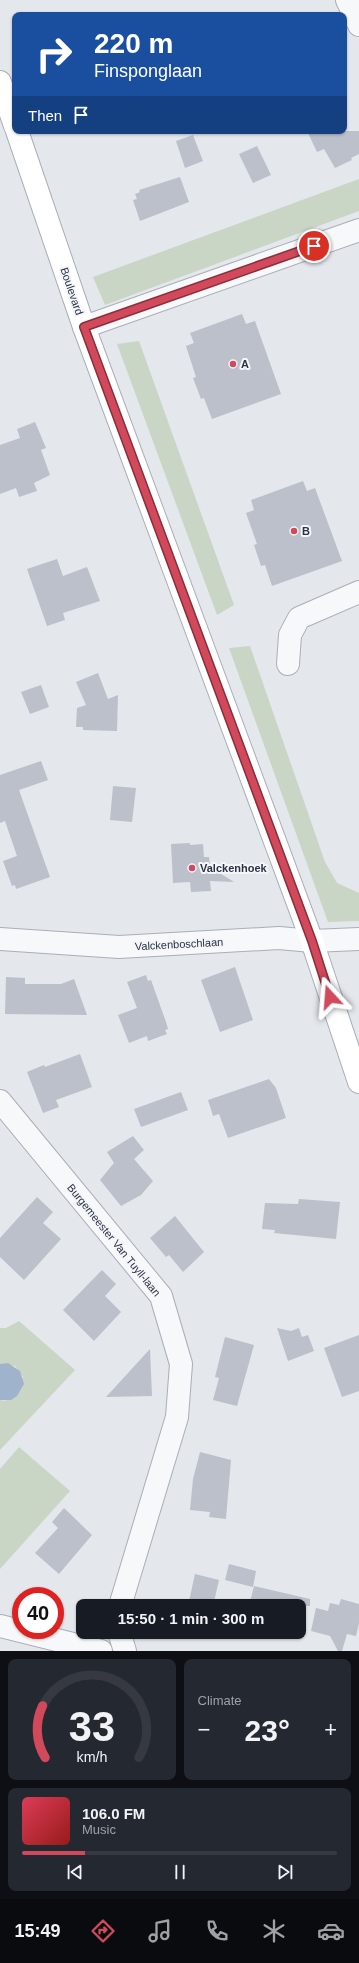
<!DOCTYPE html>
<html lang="en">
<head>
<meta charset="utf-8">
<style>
	:root { --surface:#171b24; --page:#242831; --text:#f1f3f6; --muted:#9ea1a6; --line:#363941; --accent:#d1495b }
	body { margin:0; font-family:Arial,sans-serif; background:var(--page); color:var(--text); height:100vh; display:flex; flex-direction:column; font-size:15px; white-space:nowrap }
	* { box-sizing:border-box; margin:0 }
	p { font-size:13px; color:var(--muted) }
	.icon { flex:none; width:22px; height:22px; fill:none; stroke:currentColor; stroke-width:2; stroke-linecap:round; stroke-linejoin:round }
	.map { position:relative; height:1651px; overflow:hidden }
	.sheet { display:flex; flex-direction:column; gap:8px; padding:8px; background:#0d0f14; flex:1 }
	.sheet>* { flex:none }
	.banner { position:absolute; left:12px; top:12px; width:335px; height:122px; border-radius:8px; box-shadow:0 1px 3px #0004; background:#1a4fa0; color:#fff; overflow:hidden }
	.speed { position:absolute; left:12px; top:1587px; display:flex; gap:8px; font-size:20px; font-weight:700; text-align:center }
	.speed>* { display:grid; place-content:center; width:52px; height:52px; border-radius:50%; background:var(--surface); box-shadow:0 1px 3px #0004; line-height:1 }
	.speed .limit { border:6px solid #d22; background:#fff; color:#111 }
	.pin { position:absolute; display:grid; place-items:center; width:34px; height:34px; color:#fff; margin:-17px; border:2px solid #fff; border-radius:50%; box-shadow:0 1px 4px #0007 }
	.me { position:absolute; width:44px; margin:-22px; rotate:341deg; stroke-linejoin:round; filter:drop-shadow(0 0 3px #0008) }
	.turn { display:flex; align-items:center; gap:14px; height:84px; padding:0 16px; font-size:18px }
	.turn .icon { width:52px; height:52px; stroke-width:2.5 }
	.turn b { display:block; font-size:28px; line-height:34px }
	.then { display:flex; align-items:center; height:38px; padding:0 16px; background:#0003; gap:8px; font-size:15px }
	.big { font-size:30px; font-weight:600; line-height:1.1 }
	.sheet .tile { flex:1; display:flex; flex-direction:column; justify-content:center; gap:6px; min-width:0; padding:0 14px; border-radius:8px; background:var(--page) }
	.sheet .dial { align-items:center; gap:0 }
	.dial svg { height:104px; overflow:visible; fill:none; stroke:var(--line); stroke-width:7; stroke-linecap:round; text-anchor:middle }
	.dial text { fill:var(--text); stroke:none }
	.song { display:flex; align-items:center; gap:12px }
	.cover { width:48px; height:48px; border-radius:6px; background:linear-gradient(135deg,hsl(350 70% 55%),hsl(0 70% 35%)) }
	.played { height:4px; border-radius:2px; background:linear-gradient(90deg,var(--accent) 20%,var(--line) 20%) }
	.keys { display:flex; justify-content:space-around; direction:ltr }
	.heat { display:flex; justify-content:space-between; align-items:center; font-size:22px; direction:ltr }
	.sheet .tiles { flex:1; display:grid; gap:8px; grid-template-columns:1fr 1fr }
	.tile:last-child { grid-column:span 2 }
	.trip { position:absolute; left:76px; top:1599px; width:230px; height:40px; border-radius:8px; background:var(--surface); box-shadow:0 1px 3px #0004; font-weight:600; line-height:40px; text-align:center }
	.menu { display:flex; height:64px; justify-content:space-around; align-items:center; background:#090b0e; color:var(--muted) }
	.menu .icon { width:28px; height:28px }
	.menu .selected { color:var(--accent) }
	.menu b { font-size:18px; color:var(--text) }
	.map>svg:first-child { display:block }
</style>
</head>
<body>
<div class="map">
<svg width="359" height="1651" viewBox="0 0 359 1651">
	<rect width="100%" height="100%" fill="#e4e7ec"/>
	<path fill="#c9d6c5" d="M359,179v32l-254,94 -12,-28z
		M139,341l95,264 -17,10 -100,-271z
		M250,646l75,216 12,21 22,10v28l-31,1 -99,-274z
		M19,1321l56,49 -75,80v-50l5,1 18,-24 -8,-11 -15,-2v-36h6z
		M19,1447l51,44 -70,78v-100z"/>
	<path fill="#9fb4cc" d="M8,1363l12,8 4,13 -7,12 -6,4h-11v-36z"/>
	<path fill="#bbc0ca" d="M307,131h52v23l-8,4 1,2 -17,8 -11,-19 -7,3z
		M193,135l10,26 -18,7 -9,-27z
		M257,146l14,29 -18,8 -14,-29z
		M180,177l9,25 -49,19 -7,-21 4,-1 -2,-5 5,-2 -1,-2z
		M242,314l4,10 9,-3 26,73 -69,25 -8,-21 -3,1 -8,-21 3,-1 -10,-31 8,-3 -4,-10z
		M35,422l11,26 -5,2 9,25 -16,8 3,8 -18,6 -3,-9 -16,6v-49l20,-7 -3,-9z
		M303,481l4,10 8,-3 27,73 -70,25 -7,-21 -4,1 -7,-21 3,-1 -11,-31 8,-3 -3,-10z
		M57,559l6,17 24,-9 13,34 -37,12 2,7 -18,6 -20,-57z
		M98,673l10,26 10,-4 -1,36 -34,-1v-3h-7l1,-19 9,-3 -10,-23z
		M41,685l8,22 -19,7 -9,-22z
		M41,761l7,19 -29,10 31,87 -34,12 -1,-4 -3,1 -9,-25 14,-5 -12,-35 -5,2v-48z
		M113,786l23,2 -4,34 -22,-2z
		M190,843v2l13,-1 1,13h5l1,10 24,15 -24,-1 1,10 -20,1 -1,-10 -17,1 -2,-39z
		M235,967l18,53 -33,12 -19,-52z
		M146,975l2,6 3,-1 15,42 2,7 -3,1 2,4 -19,7 -1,-5 -18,7 -11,-28 19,-7 -10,-26z
		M6,977l19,1v6h36l13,-5 13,36 -82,-1z
		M80,1054l12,33 -36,13 3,7 -16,6 -16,-41 17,-7 1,2z
		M269,1079l7,9 10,30 -58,20 -9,-24 -6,2 -5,-16z
		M181,1092l7,18 -47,17 -7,-18z
		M133,1136l11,14 -10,9 19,22 -12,14 -20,11 -21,-26 14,-17 -7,-11z
		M37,1197l16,15 -10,11 18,16 -37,41 -24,-23v-19z
		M299,1199l41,3 -4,37 -62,-6 1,-3 -13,-1 3,-26 33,1z
		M175,1216l29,36 -21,20 -14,-17 -3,2 -16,-19z
		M102,1270l14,14 -11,12 16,16 -27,29 -31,-31z
		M277,1328l14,3 8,-3 3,9 6,-2 6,16 -26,10z
		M359,1335v56l-17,6 -18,-49z
		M225,1337l29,8 -17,61 -24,-6 6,-22 -4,-1z
		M150,1349l2,47 -46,1z
		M200,1452l31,8 -5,59 -17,-2 1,-5 -20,-2 3,-31z
		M64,1508l28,27 -33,39 -24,-21 23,-25 -6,-6z
		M229,1564l27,7 -3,16 -28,-7z
		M195,1574l24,6 -6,26h-25z
		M254,1586l56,13v7h-61z
		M341,1599l18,5v19l-3,13 -9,-2 -5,17h-4l-8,-15 -19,-5 5,-23 12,3 2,-8 9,2z"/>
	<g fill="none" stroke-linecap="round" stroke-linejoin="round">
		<defs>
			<path id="street" d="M347,0l12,25
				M84,327l275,-97
				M288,664l2,-29 9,-17 60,-26
				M0,939l119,8 160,-9 33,3 47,-2
				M0,1101l161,195 20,68 -4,53 -57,189
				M0,1626l101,25
				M119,1632l6,19"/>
			<path id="secondary" d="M0,82l15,44
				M17,131l67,196 228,614 47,141"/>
		</defs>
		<use href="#street" stroke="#a9aeb7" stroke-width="24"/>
		<use href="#secondary" stroke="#a9aeb7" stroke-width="24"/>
		<use href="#street" stroke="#f7f8fa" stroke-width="22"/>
		<use href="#secondary" stroke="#fff" stroke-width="22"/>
	</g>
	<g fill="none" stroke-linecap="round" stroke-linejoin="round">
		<defs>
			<path id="route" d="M314,246l-230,81 228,614 18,56"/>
		</defs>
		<use href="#route" stroke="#882f3b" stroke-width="10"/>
		<use href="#route" stroke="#d1495b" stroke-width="7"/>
	</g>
	<g fill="#d1495b" stroke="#f4f6f9" stroke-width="1.5">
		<circle cx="233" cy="364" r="4"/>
		<circle cx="294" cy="531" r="4"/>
		<circle cx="192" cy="868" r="4"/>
	</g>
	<g text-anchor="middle" stroke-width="4" stroke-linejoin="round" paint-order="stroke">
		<g font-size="11" fill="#2b3445" stroke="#f4f6f9">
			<text transform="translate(72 291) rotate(71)" y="4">Boulevard</text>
			<text transform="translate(179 944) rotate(-3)" y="4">Valckenboschlaan</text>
			<text transform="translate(114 1240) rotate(51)" y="4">Burgemeester Van Tuyll-laan</text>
		</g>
		<g font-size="11" font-weight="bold" fill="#2b3445" stroke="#f4f6f9" text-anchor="start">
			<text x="241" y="368">A</text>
			<text x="302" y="535">B</text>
			<text x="200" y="872">Valckenhoek</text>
		</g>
	</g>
</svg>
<div class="speed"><div class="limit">40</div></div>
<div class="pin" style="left:314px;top:246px;background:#d93025"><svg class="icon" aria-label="arrive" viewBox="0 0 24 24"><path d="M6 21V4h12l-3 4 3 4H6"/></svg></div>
<svg class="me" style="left:330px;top:997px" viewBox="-20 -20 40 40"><path d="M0-17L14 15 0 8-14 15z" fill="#d1495b" stroke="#fff" stroke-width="4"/></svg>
<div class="trip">15:50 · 1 min · 300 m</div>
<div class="banner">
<div class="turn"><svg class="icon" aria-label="right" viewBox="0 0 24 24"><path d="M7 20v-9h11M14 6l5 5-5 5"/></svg><div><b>220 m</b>Finsponglaan</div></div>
<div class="then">Then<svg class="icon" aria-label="arrive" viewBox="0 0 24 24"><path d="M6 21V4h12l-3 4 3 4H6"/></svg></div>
</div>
</div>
<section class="sheet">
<div class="tiles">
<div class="tile dial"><svg viewBox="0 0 100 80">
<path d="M14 69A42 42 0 1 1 86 69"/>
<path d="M14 69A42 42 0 0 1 12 29" stroke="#d1495b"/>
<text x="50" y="56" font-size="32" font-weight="700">33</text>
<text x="50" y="72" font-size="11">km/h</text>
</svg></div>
<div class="tile"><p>Climate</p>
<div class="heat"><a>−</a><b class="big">23°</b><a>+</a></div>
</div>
<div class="tile">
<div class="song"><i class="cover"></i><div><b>106.0 FM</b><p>Music</p></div></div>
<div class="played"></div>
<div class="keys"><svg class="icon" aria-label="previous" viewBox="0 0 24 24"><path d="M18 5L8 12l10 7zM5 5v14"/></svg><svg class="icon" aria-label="pause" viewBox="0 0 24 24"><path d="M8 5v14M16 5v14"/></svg><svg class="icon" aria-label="next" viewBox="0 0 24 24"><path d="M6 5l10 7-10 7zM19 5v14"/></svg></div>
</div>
</div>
</section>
<nav class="menu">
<b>15:49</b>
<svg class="icon selected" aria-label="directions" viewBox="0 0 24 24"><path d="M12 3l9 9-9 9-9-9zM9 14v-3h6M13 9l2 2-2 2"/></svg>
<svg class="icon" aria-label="music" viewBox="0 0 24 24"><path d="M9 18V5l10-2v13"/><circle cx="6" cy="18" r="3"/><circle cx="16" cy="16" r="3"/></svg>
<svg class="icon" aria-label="phone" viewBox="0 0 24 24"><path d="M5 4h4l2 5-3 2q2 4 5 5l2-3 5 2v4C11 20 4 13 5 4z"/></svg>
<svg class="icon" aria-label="climate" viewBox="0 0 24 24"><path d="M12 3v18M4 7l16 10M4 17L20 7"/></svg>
<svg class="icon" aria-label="car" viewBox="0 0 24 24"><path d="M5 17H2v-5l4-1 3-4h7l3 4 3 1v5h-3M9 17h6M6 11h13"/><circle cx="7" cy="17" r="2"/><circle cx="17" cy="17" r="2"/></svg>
</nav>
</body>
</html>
